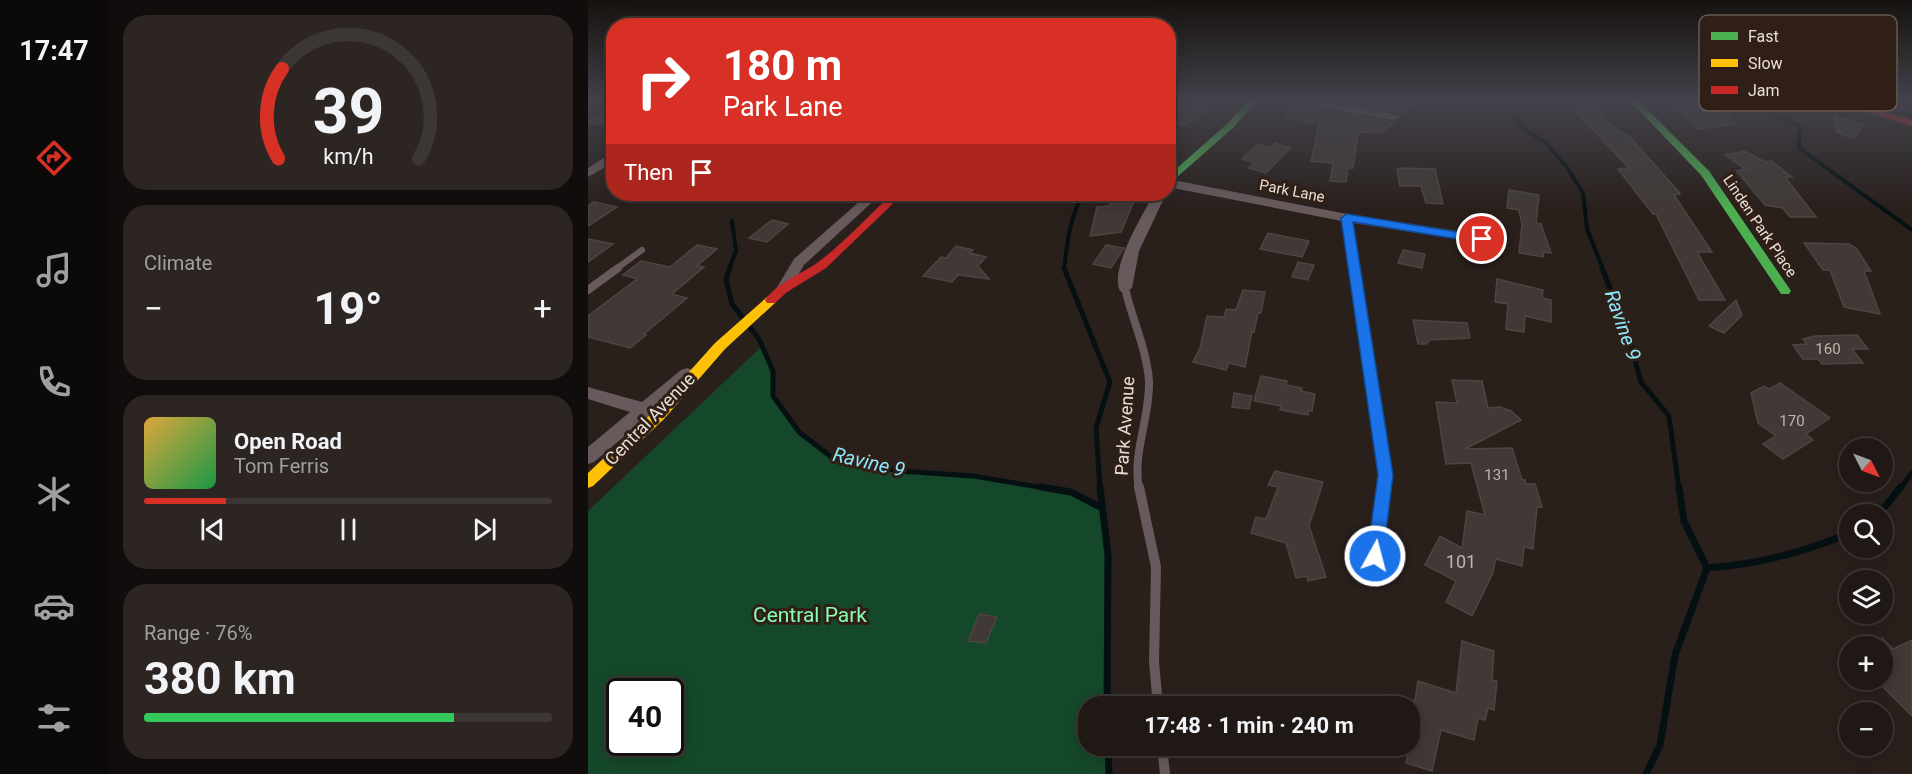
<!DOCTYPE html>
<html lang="en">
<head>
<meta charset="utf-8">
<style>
	:root { --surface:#1f1815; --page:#2c2522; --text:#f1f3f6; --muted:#a1a0a0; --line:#3c3734; --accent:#d93025 }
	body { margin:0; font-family:Roboto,sans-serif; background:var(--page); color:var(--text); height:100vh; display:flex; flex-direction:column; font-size:22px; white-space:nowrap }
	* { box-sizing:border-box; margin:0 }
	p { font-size:20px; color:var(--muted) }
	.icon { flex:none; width:33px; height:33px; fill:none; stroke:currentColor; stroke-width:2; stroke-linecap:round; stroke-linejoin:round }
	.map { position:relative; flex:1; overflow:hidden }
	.details { display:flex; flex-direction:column; gap:15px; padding:15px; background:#110d0c; width:480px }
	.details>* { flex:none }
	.hud { position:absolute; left:18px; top:18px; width:570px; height:183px; border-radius:24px; box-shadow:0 3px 15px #0003,0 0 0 2px var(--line); background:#d93025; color:#fff; overflow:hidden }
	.needle { width:39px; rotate:132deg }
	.tools { position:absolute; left:1251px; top:438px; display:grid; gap:12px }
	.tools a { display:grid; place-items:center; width:54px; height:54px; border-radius:50%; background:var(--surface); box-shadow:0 3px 15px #0003,0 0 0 2px var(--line); font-size:30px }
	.speed { position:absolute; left:18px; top:678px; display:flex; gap:12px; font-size:30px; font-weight:700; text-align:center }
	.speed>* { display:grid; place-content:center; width:78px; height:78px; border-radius:50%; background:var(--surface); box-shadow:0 3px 15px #0003,0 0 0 2px var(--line); line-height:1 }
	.speed .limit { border:3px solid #111; border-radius:9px; background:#fff; color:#111 }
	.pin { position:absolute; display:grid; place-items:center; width:51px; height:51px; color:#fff; margin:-26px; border:3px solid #fff; border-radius:50%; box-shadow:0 2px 6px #0007 }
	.me { position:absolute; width:66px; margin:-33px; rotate:7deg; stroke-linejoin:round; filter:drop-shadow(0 0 4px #0008) }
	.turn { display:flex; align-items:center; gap:21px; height:126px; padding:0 18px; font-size:27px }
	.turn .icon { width:78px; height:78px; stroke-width:2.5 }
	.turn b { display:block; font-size:42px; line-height:51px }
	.then { display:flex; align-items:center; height:57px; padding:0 18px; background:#0003; gap:12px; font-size:22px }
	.big { font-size:45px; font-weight:700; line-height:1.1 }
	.details .card { flex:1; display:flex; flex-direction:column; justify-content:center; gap:9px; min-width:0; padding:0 21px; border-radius:24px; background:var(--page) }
	.details .dial { align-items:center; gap:0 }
	.dial svg { height:156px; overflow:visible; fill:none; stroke:var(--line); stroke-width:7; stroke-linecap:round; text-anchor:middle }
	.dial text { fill:var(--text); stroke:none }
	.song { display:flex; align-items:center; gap:18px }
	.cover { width:72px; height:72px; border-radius:9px; background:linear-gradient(135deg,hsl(40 70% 55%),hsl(140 70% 35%)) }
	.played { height:6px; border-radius:3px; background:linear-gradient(90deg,var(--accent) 20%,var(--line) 20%) }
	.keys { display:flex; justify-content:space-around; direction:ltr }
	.heat { display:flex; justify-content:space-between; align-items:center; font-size:33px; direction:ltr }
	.charge { height:9px; border-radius:4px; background:linear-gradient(90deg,#34c759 76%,var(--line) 0) }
	.trip { position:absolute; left:490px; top:696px; width:342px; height:60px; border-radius:24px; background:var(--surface); box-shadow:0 3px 15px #0003,0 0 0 2px var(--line); font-weight:700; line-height:60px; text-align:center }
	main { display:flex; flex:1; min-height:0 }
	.dock { display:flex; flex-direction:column; width:108px; justify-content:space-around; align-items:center; background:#0c0a08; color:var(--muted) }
	.dock .icon { width:42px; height:42px }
	.dock .on { color:var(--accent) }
	.dock b { font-size:27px; color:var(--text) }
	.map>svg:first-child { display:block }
</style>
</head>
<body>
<main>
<nav class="dock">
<b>17:47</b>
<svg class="icon on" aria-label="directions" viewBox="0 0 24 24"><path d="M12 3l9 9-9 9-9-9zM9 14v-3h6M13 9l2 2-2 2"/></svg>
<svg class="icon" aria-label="music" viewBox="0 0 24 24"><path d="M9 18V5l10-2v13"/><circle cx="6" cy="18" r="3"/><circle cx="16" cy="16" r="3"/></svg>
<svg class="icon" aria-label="phone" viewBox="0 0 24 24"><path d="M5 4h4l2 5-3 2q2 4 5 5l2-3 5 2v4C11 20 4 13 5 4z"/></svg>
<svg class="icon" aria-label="climate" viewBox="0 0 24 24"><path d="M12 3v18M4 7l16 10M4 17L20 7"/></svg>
<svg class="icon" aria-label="car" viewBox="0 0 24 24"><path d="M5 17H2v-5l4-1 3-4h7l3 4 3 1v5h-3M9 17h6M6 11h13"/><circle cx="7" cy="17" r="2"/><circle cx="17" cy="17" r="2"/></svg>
<svg class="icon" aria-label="filters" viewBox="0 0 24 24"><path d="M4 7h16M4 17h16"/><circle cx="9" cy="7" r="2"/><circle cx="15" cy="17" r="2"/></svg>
</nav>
<section class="details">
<div class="card dial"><svg viewBox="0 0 100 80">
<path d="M14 69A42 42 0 1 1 86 69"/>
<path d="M14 69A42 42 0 0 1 16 23" stroke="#d93025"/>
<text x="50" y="56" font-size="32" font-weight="700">39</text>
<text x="50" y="72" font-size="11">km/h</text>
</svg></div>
<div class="card"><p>Climate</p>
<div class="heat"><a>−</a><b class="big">19°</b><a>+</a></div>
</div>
<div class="card">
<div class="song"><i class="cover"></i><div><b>Open Road</b><p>Tom Ferris</p></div></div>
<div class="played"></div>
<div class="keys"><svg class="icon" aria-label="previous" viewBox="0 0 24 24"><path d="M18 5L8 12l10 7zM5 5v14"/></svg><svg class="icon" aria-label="pause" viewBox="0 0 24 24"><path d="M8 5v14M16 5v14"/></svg><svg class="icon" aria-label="next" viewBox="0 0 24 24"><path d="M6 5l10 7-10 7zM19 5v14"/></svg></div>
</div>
<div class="card"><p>Range · 76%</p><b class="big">380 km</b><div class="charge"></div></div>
</section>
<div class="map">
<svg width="1324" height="774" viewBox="0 0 1324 774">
	<rect width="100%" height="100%" fill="#29201c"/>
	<path fill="#15482a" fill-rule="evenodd" d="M174,346l11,25v25l26,36 31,24 69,15 75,5 97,16 31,16 6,47 -1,151h-18v40h19l1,28h-521v-263zM32,692h50v50h-50z"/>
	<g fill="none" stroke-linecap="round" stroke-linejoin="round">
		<path stroke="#051013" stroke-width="4" d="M916,101l20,28 22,14 20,23 17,27 4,36 16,40
			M1160,101l51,25v22l113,82
			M141,269l7,-18 -4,-30
			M476,269c3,-26 6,-52 19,-75"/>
		<path stroke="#051013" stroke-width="5" d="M142,268l-4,11 6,25 27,35 14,32v25l26,36 31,24 69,15 75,5 76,13
			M476,268l46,114 -14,46 4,61
			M1014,268l23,57 16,57 28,34 10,73
			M1312,489l12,-16"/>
		<path stroke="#051013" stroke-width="7" d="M453,487l30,5 31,16
			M512,487l8,68 -1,151
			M1291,514l22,-27
			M1119,568c50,-3 97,-16 143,-35
			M520,746l1,28
			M1058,774l14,-29 15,-90 32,-87 -23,-47 -5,-34"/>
	</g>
	<path fill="#403935" stroke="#4d4541" stroke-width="1.5" d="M594,101l25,3 -12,17 -5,-1 -3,5 -19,-3v-20l12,2z
		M740,101h91l-17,14 -7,-3z
		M978,101h22l28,28 12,6 51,57 1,2 -6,1 38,57h-15l28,48h-26l-43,-86h-3l-35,-45 11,-1z
		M1080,101h43l26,23 -39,5z
		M705,104l5,2 96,16 -12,11 -24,-1 -5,36h-5l-2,14 -16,-1 3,-18 -22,-2 10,-45 -7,7 -30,-6z
		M26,106v21l-26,-5v-1z
		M1247,116l28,9 -9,13 -18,-6z
		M687,143l15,5 -24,25 -17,-5 6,-5 -13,-4 16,-15 13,4z
		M1156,151l22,11 5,-1 21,16h-7l31,40h-26l-7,-9 -18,-3 -28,-34 8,-2 -20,-14z
		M814,168l33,1 8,35 -17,-1 -5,-17h-21l-3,-17z
		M921,190l30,5 -3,28 5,1 10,29 -7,-1 -1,5 -24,-4 3,-29 -3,-14 -12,-2z
		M527,194h22l-16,38 -31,4 7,-29 12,-1z
		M6,202l23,5 -29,19v-20z
		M184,220l16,4 -21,18 -18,-4z
		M680,233l41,8 -7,16 -42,-8z
		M0,239l25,5 -25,18z
		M1216,243l45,1 7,4 15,23h-7l16,43 -36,-7 -14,-37h-7z
		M109,245l20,4 -20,17 7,1 -32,27 15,4 -43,36 2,1 -16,13 -42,-11v-21l49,-37 -14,-4 18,-14 29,6z
		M518,245l18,3 -13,20 -18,-4z
		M368,246l17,4 -3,3 16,4 -8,9 11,13 -31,-4 -6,7 -29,-6 18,-19 5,1z
		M815,250l22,4 -3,14 -24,-5z
		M710,262l16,3 -6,15 -16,-3z
		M909,279l46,11 -1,8 9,2v22l-26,-6 -1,16 -18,-3 2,-25 -13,-2z
		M655,290l22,2 -4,21h-3l-4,19 -2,-1 -7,36 -16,-4 -3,7 -33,-8 7,-14 7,-32 17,1 2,-8 10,1z
		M1148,300l6,15 -18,18 -15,-7z
		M825,320l54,3 3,15 -40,2 -4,4h-8z
		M1269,335l11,14h-16l11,14 -41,1 -4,-5h-15l-10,-14 14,-1 -4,-5 12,-3z
		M673,376l26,5 -1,4 16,3 -1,3 14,3 -3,17 -3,-1 -1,5 -28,-5 1,-4 -27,-5z
		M864,380l30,1 6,27 12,-1 11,4 10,9 -56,29 47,-1 10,32h3l1,4h9l7,23h-5l-4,42 -9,-2 -2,19 -26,-7 -4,16 -20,41 -26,-14 10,-21 -31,-16 15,-29 22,12 5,-37 18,4 -14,-52 -25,1 -10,-62 21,1z
		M1192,383l50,35 -24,16 7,6 -30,19 -20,-15 13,-8 -18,-13 -7,-30 13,-7 5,3z
		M646,393l18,3 -3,13 -17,-2z
		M687,471l48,11 -14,44 17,51 -18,4 -1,-5 -11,2 -10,-35 -35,-10 5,-16 10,2 12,-32 -10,-2z
		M391,614l18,3 -11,26 -18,-2z
		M1294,638l11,11 19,-9v76l-30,-30z
		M874,641l32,10 -2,29 5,1 -3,29 -6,-2 -3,12 -7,-2 -4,22 -33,-10 -9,41 -26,-8 4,-17v-46l5,1 3,-20 38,12z"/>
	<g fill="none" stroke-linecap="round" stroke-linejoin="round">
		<path stroke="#685a5c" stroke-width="6" d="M28,269l26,-19"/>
		<path stroke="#685a5c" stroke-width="8" d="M537,288c7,32 22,61 24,94 1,35 -17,72 -10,107
			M0,290l30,-22"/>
		<path stroke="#685a5c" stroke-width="10" d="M551,487l17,80 -2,95 4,44
			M574,746l3,28"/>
		<path fill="#685a5c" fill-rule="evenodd" d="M705,101h23l79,13 6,3 -6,3 -97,-16z
			M22,154h4v8l-26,15v-9z
			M580,179l179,35 135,21 7,4 -7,4 -135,-21 -179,-35z
			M280,194h13l-77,71 -16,27h-10l-2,-3 18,-30z
			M566,194h12l-27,57 -7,37 -7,5 -5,-2c-11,-22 23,-77 34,-97z
			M99,368l6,2 2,4 -2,4 -99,84 -6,2v-17l42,-35 -42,-13v-12l54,15 39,-32z"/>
		<path fill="#4caf50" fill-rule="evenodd" d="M660,101h8l-22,26 -66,58v-9l60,-53z
			M1042,101h9l70,70 80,117 2,3 -2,3h-8l-80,-119z"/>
		<path fill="#ffc107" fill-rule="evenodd" d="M759,215l5,3 41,257 -10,81 -2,5 -6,2 -6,-2 -2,-5 12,-81 -37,-257z
			M183,296l4,1 2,3 -2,3 -50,46 -61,70 -71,67 -5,2v-15l66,-62 61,-68 52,-46z"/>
		<path fill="#c62828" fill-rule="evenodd" d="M1246,101h12l66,19v6l-77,-23z
			M304,194h11l-77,74 -39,24 -12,11h-8l-2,-3c13,-18 35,-25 52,-37 27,-20 51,-47 75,-69z"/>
	</g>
	<linearGradient id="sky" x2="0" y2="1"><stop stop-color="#17120f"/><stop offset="0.48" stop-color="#43424b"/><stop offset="1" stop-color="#43424b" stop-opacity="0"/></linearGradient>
	<rect width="1324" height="209" fill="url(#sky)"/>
	<path fill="#1a73e8" stroke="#114b97" stroke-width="1.5" d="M759,214l135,22 5,3 -5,4 -129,-21 40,253 -10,81 -2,5 -6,2 -6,-2 -2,-5 11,-81 -37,-257z"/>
	<g text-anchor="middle" stroke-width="6" stroke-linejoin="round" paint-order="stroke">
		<g font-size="15" fill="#e9ded8" stroke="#2f1f16">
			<text transform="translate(704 191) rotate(11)" y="5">Park Lane</text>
			<text transform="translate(1172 226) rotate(56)" y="5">Linden Park Place</text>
		</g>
		<g font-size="15" fill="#bfb5af">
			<text x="1240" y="354">160</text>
			<text x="1204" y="426">170</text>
			<text x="909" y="480">131</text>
		</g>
		<g font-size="18" fill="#e9ded8" stroke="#2f1f16">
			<text transform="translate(62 419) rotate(-46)" y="6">Central Avenue</text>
			<text transform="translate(537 426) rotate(-86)" y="6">Park Avenue</text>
		</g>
		<g font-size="18" fill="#bfb5af">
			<text x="873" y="568">101</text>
		</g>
		<g font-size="20" font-style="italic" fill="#8ae5fb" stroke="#2f1f16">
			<text transform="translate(1035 325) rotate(71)" y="7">Ravine 9</text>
			<text transform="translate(281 462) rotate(13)" y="7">Ravine 9</text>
		</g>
		<g font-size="21" fill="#86fdb0" stroke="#2f1f16">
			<text x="222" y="622">Central Park</text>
		</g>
	</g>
	<rect x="1111" y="15" width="198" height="96" rx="9" fill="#2f1f16" stroke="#675850" stroke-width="1.5"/>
	<rect x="1123" y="32" width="27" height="8" fill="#4caf50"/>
	<rect x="1123" y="59" width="27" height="8" fill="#ffc107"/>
	<rect x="1123" y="86" width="27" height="8" fill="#c62828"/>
	<g font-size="16" fill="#e9ded8">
		<text x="1160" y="42">Fast</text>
		<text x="1160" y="69">Slow</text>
		<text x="1160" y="96">Jam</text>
	</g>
</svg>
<div class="tools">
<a><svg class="needle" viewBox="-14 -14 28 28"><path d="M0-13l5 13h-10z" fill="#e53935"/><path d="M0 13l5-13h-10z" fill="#a1a0a0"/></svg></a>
<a><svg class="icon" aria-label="search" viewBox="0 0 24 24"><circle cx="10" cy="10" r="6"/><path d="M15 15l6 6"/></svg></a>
<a><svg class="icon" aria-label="layers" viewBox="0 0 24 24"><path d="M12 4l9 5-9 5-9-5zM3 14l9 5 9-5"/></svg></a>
<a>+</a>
<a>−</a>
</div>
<div class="speed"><div class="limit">40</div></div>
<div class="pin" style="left:894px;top:239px;background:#d93025"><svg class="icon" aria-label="arrive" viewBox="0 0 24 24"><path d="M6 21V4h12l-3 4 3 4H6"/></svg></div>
<svg class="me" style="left:787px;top:556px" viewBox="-20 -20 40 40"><circle r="17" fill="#1a73e8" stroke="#fff" stroke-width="3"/><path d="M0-11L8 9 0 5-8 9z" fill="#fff"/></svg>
<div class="trip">17:48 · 1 min · 240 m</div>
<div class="hud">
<div class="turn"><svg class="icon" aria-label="right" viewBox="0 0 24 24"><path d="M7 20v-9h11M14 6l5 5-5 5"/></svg><div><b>180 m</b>Park Lane</div></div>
<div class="then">Then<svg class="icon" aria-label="arrive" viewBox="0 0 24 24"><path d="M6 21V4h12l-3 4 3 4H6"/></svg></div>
</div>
</div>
</main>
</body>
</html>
